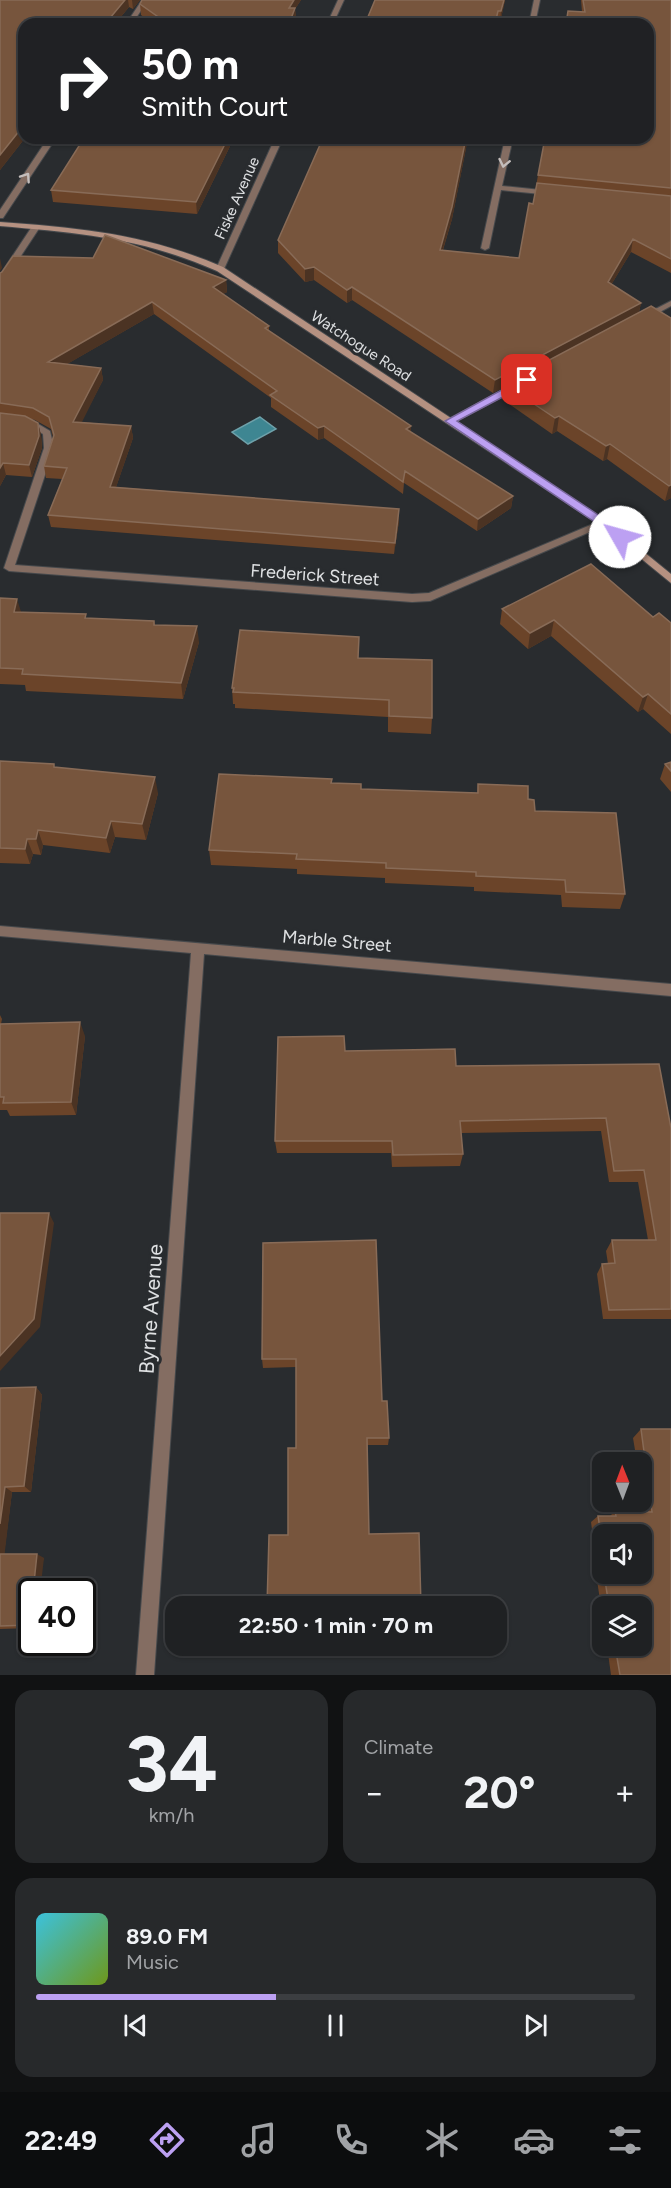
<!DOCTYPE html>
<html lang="en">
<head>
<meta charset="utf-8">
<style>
	:root { --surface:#1f2123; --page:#27292b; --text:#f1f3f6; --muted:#a1a3a6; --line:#3c3e41; --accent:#bca0f2 }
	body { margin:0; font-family:Figtree,sans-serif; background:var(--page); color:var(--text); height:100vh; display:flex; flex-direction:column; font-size:22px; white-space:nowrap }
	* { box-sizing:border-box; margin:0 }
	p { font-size:20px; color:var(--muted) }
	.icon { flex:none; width:33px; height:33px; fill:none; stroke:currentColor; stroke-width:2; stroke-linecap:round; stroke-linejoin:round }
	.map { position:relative; height:1675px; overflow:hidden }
	.drawer { display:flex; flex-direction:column; gap:15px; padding:15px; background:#111213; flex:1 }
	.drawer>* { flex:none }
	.banner { position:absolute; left:18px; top:18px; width:636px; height:126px; border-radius:18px; box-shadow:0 2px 4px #0004,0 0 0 2px var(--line); background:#202124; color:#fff; overflow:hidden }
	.needle { width:39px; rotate:359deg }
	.tools { position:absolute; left:592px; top:1452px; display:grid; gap:12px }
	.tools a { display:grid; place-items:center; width:60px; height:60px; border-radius:12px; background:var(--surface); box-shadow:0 2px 4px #0004,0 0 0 2px var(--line); font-size:30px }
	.speed { position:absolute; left:18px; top:1578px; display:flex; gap:12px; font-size:30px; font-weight:700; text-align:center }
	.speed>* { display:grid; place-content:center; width:78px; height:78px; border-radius:50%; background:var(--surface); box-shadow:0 2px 4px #0004,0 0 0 2px var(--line); line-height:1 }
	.speed .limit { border:3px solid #111; border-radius:9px; background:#fff; color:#111 }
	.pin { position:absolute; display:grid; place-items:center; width:51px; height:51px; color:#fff; margin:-26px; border-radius:12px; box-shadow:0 3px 9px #0006 }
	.me { position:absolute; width:66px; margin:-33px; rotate:308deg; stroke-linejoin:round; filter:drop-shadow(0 0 4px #0008) }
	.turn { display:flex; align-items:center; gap:21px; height:126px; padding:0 24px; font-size:27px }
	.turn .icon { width:78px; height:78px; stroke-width:2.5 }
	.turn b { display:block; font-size:42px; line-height:51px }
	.big { font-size:45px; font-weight:700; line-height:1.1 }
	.drawer .tile { flex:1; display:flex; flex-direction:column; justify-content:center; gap:9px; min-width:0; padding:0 21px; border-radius:18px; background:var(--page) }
	.drawer .dial { align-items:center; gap:0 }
	.dial b { font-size:78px; line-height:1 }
	.song { display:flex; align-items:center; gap:18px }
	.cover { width:72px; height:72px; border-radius:9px; background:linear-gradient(135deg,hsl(190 70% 55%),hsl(80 70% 35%)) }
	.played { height:6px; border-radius:3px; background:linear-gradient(90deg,var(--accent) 40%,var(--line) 40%) }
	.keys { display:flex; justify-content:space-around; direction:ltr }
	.heat { display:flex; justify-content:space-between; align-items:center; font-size:33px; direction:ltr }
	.drawer .tiles { flex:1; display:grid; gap:15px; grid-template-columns:1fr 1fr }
	.tile:last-child { grid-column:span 2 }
	.trip { position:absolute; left:165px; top:1596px; width:342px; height:60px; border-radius:18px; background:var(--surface); box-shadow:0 2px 4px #0004,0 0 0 2px var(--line); font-weight:700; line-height:60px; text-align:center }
	.menu { display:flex; height:96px; justify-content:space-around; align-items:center; background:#0c0d0e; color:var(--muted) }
	.menu .icon { width:42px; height:42px }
	.menu .current { color:var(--accent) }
	.menu b { font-size:27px; color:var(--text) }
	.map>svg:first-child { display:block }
</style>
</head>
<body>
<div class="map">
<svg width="671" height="1675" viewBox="0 0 671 1675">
	<rect width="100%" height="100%" fill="#292c2f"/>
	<path fill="#3e8692" stroke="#6ea1aa" stroke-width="1.5" d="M260,417l16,12 -28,15 -16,-12z"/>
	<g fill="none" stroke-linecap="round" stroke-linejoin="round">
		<defs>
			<path id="street" d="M142,0h6l-16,24h-6z
				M338,0h6l-11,24h-6z
				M534,0h6l-5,24h-6z
				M48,138h8l-53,80h-3v-8z
				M275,138h8l-59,131 -7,2 -1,-2z
				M505,138h8l-11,48 49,5 4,2 -4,2 -50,-5 -12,58 -4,2 -4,-2z
				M33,225l7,2 -37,56h-3v-8z
				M671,301v5l-24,13 -7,-2z
				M518,382l4,3 -1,2 -68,36 -3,1 -5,-3z
				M0,416l35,6 15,9 4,17 -39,117 397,29 17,-1 171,-72h6l2,2 -2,2 -176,76 -18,1 -403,-31 -5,-3 40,-120 -1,-14 -14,-8 -29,-4z
				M0,926l671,58v12l-467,-42 -50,721h-18l55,-722 -191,-17z"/>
			<path id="secondary" d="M0,222c82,6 146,12 223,45l383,254 65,53v9l-71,-58 -383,-254c-75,-33 -137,-38 -217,-45z"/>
		</defs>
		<use href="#street" stroke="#46494c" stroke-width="2"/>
		<use href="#secondary" stroke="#46494c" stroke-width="2"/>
		<use href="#street" fill="#846d62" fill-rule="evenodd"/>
		<use href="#secondary" fill="#b59181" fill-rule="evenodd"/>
	</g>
	<path fill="#6b4429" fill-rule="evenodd" d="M0,0h140l-7,9 -4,-2 -14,17h-91v114h1l-25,32z
		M142,0h159l-6,9 1,10 -2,5h-141l-12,-9 -1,-11z
		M505,0l-5,23h-3v1h-132z
		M581,0h90v273l-40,-21 -20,33 30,18 -2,9 32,186 -6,3 -58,-42 -4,2 -46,-30 -5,3 -50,-35 2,-12 -11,6 -141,-93 -5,3 -33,-23 -9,2 -27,-29v-13l45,-102h145l-16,81 -9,31 76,8 14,-54 5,-29 44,-163z
		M84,138h150l-37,76 -144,-12 -2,-12z
		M0,273l226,7 1,12 -4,2 46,32v5l142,101 102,64 -2,12 -34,23 -73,-48 -1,11 -79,-56 -6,2 -47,-33v-9l-117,-84 -87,50 34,4 2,12 -22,42 50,4 2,12 -17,49 283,22v12l-5,33 -343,-27 -3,-12 14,-36 -16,-1 -2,-12 9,-29 -2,-8 -16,-9 -4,-1 7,4 3,12 1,13 -10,29 -26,-2 -6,11z
		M0,598l21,14 65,2v4l68,3 1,4 44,17 -16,57 -157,-8 -1,-6 -25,-1z
		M502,609l151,8 18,6v111l-28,-25 -5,3 -87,-76 -23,13 -28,-25z
		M358,658l74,60 -1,16 -43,-2v-15l-153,-9v-4h-2l-1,-16z
		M0,761l55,6 103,26 -12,47 -31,-3 -5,16 -67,-8 -2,10 -8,-1 -3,10 -30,-1z
		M671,762v30l-11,-13 5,-15z
		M332,779v4l29,6 116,4 1,-9 50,15 7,12 90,83 -5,15 -58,-2 -1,-12 -87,-4v-4l-89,-4v-5l-88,-4v-5l-86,-4 -2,-15z
		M0,1015l2,4 -1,5 84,12 -9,79 -66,1 -3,-6h-7z
		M345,1051l111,15 215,62v191h-68l-6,-45 5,-10h6l-2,-13 6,-11h36l-10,-58h-29l-8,-51 -140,2 2,21 -3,12 -68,1 -1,-14h-114l-2,-12z
		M263,1243l119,158 7,37 -1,7h-21l2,89 -81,1 8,-87v-81l-33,1 -1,-9z
		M36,1387l6,8 -11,97h-19l-8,62 40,4 -12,34v36l-32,1v-241z
		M641,1429h30v246h-60l-4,-29h35v-40h-39v14l-11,-73 2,-2 -3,-23 7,-6h12l5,-5 28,1 -1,-10v-40h-5l-4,-24zM603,1534l39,40h-39z"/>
	<path fill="#4b3323" d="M125,0h3l1,7 -14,17h-10z
		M132,0h8l-7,9z
		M294,0h7l-6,9 1,10 -2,5h-5v-16z
		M504,0h1l-5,23 1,-12z
		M24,125v13h1l-25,32v-15z
		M228,138h6l-37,76 -1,-12z
		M466,138h2l-16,81 -13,43 1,-12z
		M633,239l-2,13 -26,43 3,-13z
		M0,258l2,10 -2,3z
		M314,267v13l-9,2v-13z
		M226,280l1,12 -13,7 -1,-12z
		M352,287v13l-5,3v-13z
		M152,302l2,12 -104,60 -2,-12z
		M641,303l-3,13 -134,68v3l-11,6 2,-13z
		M101,368l2,12 -27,54 -3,-12z
		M559,416l-2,15 -5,3 3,-16z
		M38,423l3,12 1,13 -10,29 -3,-12z
		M131,426l2,12 -21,61 -2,-12z
		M324,426v12l-6,2v-12z
		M411,426v12l-5,-9z
		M610,444l-3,15 -4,2 3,-15z
		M3,463l3,12 -6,11v-18z
		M671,485v13l-6,3 4,-15z
		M513,496l-2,12 -34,23 1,-12z
		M399,509v12l-5,33 1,-11z
		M17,599l5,16 -8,-3z
		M554,620l-3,16 -23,13 2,-16z
		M197,626l2,16 -16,57 -2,-16z
		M648,694l-5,15 -5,3 5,-15z
		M155,777l3,16 -12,47 -4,-16z
		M111,821l4,16 -5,16 -4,-15z
		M38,830l5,15 -2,10 -5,-16z
		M27,839l6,15 -3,10 -5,-15z
		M80,1022l5,14 -9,79 -5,-13z
		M49,1213l5,10 -14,104 -40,44v-15z
		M36,1387l6,8 -11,97 -7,-6z
		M5,1487l7,5 -8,67 -4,-2v-33z
		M37,1554l7,4 -4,34h-7z"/>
	<path fill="#77553d" stroke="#886b57" stroke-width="1.5" d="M0,0h125l-20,24h-81v101l-24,30z
		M142,0h152l-5,8h6l-6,16h-131l3,-5 -21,-15z
		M375,0h129l-3,11h-3l-3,13h-130z
		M583,0h88v188l-133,-13 7,-37h103v-114h-82l2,-13 17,1z
		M84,138h144l-32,64 -145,-12z
		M323,138h143l-14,69 -12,43 79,8 10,-55 4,1 4,-21 134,13v63l-38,-20 -25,43 33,21 -146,77 -143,-93 -5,3 -33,-23 -9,2 -27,-29z
		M105,235l121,45 -13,7 56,39 -4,2 146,98 -5,3 107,67 -35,23 -73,-48 -2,11 -79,-56 -6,2 -48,-33 7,-4 -125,-89 -104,60 53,6 -28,54 58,4 -21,61 289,22 -4,34 -347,-28 19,-47 -23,-2 10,-31 -5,-18 -16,-9 -33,-5v-130l2,-1 11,-16 80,2z
		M651,306l20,12v167l-2,1 -59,-42 -4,2 -47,-30 -4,2 -51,-34z
		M0,413l25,3 13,7 1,13 -10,29 -26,-2 -3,5z
		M591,564l62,53 6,-4 12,10v91l-23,-20 -5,3 -89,-77 -24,13 -28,-24z
		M0,598l17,1 -3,13 72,2 -1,4 69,3v4l43,1 -16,57 -159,-9 1,-5 -23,-1z
		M240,630l119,7 -1,21 74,2v58l-43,-2v-16l-156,-8 1,-4h-2z
		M0,761l54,3v3l101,10 -13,47 -31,-3 -5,17 -68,-8 -2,9h-9l-2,10 -25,-1z
		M671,762v9l-6,-7z
		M219,774l113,5 -1,4 30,1v5l117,4v-9l50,2v13l6,1 1,11 81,2 9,81 -59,-2 -1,-12 -89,-4v-4l-90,-4v-5l-90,-4 1,-5 -88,-4z
		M80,1022l-9,80 -68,1 1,-6h-4v-73z
		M344,1036l1,15 110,-2 1,17 203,-2 12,64v181l-62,1 -7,-46 13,-1 -3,-23h44l-12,-70 -30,1 -8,-53 -146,3 3,33 -70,1 -1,-14h-117l3,-104z
		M0,1213h49l-15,106 -34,37z
		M376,1240l6,161h5l2,37h-22l2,96 50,-1 2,73h-154l2,-71h19v-87h8v-89h-34l1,-116z
		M36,1387l-12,99 -19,1 -5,37v-136z
		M641,1429h30v246h-51l-5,-29h27v-40h-33l-5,-32h38v-40h-39v34l-4,-27h3l-4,-25h18l-1,-5 37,1z
		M0,1554h37l-4,38h-1v16l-2,17 -30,1z"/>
	<defs><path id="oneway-chevron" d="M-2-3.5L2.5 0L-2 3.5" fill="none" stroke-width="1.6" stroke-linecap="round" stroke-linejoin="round" transform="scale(1.5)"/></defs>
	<g stroke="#c4bebc">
		<use href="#oneway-chevron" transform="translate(504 163) rotate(102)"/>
		<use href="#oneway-chevron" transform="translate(26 177) rotate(-56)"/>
	</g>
	<path fill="#bca0f2" stroke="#7a689d" stroke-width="1.5" d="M527,376l5,4 -1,2 -74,39 149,99 18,14v5h-8l-17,-14 -154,-104z"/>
	<g text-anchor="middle" stroke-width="6" stroke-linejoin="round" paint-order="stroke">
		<g font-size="15" fill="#dfe1e3" stroke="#292c2f">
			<text transform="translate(237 198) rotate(-66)" y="5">Fiske Avenue</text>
			<text transform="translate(361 346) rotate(33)" y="5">Watchogue Road</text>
		</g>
		<g font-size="18" fill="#dfe1e3" stroke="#292c2f">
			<text transform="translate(315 575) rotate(4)" y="6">Frederick Street</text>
			<text transform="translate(337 941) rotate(5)" y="6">Marble Street</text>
		</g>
		<g font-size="21" fill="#dfe1e3" stroke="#292c2f">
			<text transform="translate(151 1309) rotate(-86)" y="7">Byrne Avenue</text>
		</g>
	</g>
</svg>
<div class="tools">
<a><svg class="needle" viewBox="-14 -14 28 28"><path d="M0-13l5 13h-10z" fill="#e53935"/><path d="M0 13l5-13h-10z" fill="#a1a3a6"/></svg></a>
<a><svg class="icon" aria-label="sound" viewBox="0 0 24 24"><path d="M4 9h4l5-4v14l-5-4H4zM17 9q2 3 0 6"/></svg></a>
<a><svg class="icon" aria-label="layers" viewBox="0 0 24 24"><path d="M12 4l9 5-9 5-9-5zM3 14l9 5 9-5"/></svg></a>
</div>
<div class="speed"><div class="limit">40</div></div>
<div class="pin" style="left:527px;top:380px;background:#d93025"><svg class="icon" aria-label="arrive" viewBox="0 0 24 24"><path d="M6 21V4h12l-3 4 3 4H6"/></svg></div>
<svg class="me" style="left:620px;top:537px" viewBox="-20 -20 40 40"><circle r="19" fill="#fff"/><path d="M0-13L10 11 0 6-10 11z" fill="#bca0f2"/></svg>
<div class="trip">22:50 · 1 min · 70 m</div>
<div class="banner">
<div class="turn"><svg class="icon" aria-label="right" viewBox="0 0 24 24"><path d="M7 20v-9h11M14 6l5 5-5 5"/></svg><div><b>50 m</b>Smith Court</div></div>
</div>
</div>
<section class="drawer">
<div class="tiles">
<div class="tile dial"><b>34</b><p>km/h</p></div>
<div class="tile"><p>Climate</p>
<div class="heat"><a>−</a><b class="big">20°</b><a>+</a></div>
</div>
<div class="tile">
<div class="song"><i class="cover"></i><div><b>89.0 FM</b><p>Music</p></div></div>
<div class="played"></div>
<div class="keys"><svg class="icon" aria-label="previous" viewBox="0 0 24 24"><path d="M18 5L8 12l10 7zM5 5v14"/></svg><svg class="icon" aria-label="pause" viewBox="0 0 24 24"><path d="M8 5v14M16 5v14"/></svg><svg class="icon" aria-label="next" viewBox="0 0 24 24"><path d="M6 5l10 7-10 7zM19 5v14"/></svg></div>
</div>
</div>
</section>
<nav class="menu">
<b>22:49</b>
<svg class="icon current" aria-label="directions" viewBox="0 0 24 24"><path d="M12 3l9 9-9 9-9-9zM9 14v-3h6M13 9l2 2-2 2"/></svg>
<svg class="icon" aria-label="music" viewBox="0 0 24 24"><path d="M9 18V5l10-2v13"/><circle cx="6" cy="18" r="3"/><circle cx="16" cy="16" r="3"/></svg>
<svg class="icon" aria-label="phone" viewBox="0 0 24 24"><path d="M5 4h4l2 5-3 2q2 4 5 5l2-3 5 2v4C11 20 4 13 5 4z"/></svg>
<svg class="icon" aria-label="climate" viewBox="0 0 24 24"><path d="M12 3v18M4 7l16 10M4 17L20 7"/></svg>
<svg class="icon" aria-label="car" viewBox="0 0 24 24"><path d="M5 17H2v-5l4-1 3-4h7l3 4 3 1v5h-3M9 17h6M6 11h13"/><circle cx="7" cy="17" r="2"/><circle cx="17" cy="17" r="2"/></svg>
<svg class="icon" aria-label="filters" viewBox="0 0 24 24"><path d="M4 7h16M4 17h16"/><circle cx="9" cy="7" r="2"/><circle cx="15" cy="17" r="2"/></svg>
</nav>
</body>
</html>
